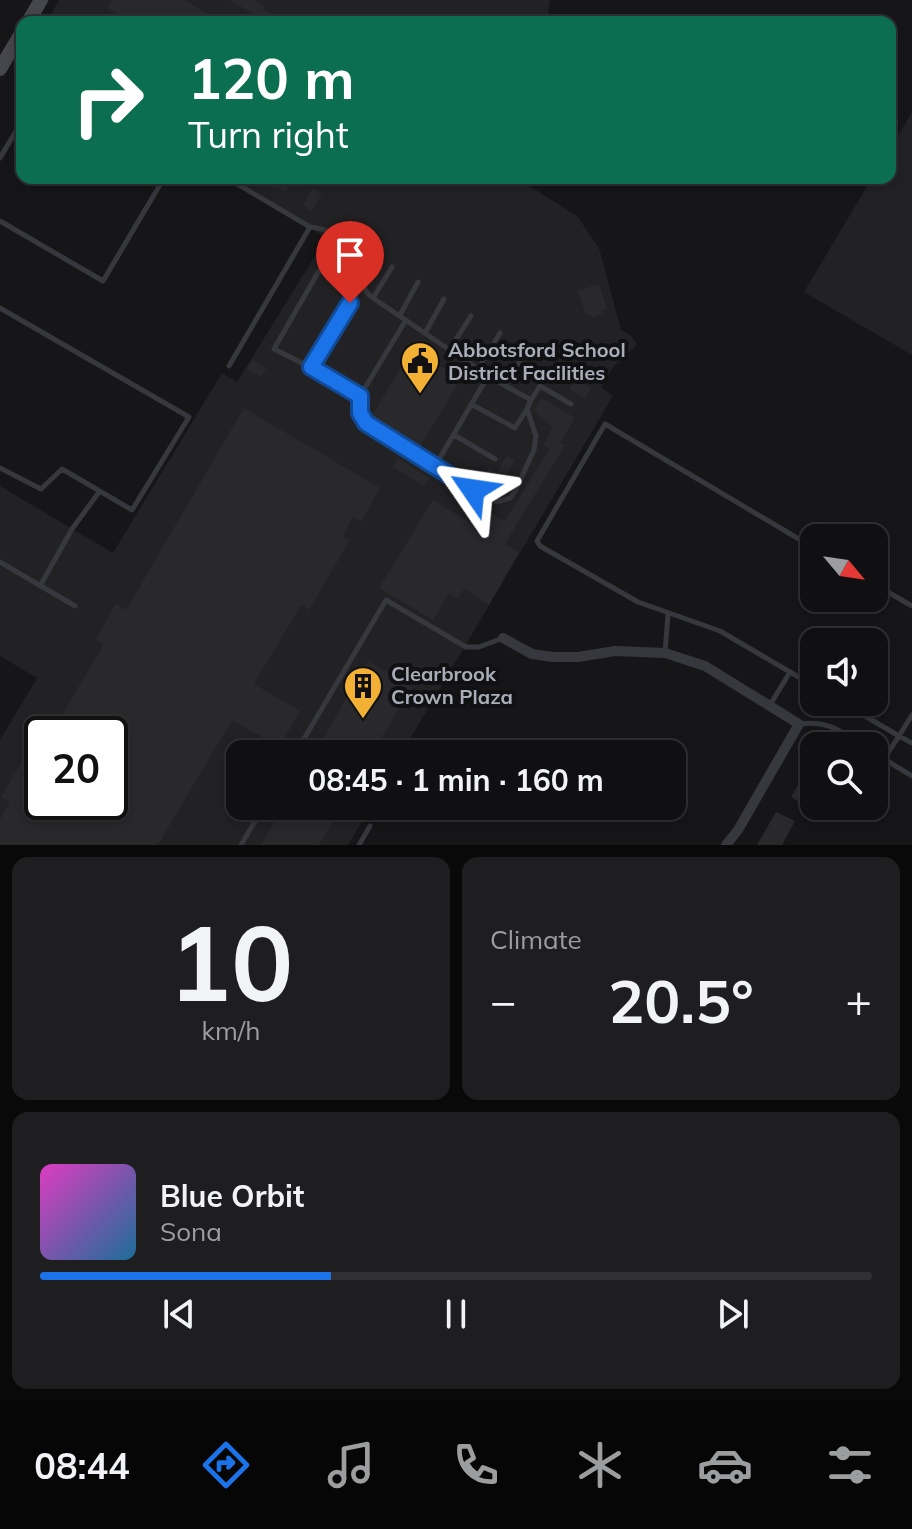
<!DOCTYPE html>
<html lang="en">
<head>
<meta charset="utf-8">
<style>
	:root { --surface:#101012; --page:#1e1e20; --text:#f1f3f6; --muted:#9c9d9f; --line:#303032; --accent:#1a73e8 }
	body { margin:0; font-family:Mulish,sans-serif; background:var(--page); color:var(--text); height:100vh; display:flex; flex-direction:column; font-size:30px; white-space:nowrap }
	* { box-sizing:border-box; margin:0 }
	p { font-size:26px; color:var(--muted) }
	.icon { flex:none; width:44px; height:44px; fill:none; stroke:currentColor; stroke-width:2; stroke-linecap:round; stroke-linejoin:round }
	.map { position:relative; height:845px; overflow:hidden }
	.details { display:flex; flex-direction:column; gap:12px; padding:12px; background:#09090a; flex:1 }
	.details>* { flex:none }
	.banner { position:absolute; left:16px; top:16px; width:880px; height:168px; border-radius:16px; box-shadow:0 4px 12px #0003,0 0 0 2px var(--line); background:#0b6e4f; color:#fff; overflow:hidden }
	.needle { width:52px; rotate:119deg }
	.tools { position:absolute; left:800px; top:524px; display:grid; gap:16px }
	.tools a { display:grid; place-items:center; width:88px; height:88px; border-radius:16px; background:var(--surface); box-shadow:0 4px 12px #0003,0 0 0 2px var(--line); font-size:40px }
	.speed { position:absolute; left:24px; top:716px; display:flex; gap:16px; font-size:40px; font-weight:700; text-align:center }
	.speed>* { display:grid; place-content:center; width:104px; height:104px; border-radius:50%; background:var(--surface); box-shadow:0 4px 12px #0003,0 0 0 2px var(--line); line-height:1 }
	.speed .limit { border:4px solid #111; border-radius:12px; background:#fff; color:#111 }
	.pin { position:absolute; display:grid; place-items:center; width:68px; height:68px; color:#fff; margin:-82px -34px; border-radius:50% 50% 50% 0; rotate:-45deg; box-shadow:0 0 8px #0007 }
	.pin .icon { rotate:45deg }
	.me { position:absolute; width:88px; margin:-44px; rotate:302deg; stroke-linejoin:round; filter:drop-shadow(0 0 6px #0008) }
	.turn { display:flex; align-items:center; gap:28px; height:168px; padding:0 40px; font-size:36px }
	.turn .icon { width:104px; height:104px; stroke-width:2.5 }
	.turn b { display:block; font-size:56px; line-height:68px }
	.big { font-size:60px; font-weight:700; line-height:1.1 }
	.details .card { flex:1; display:flex; flex-direction:column; justify-content:center; gap:12px; min-width:0; padding:0 28px; border-radius:16px; background:var(--page) }
	.details .dial { align-items:center; gap:0 }
	.dial b { font-size:104px; line-height:1 }
	.song { display:flex; align-items:center; gap:24px }
	.cover { width:96px; height:96px; border-radius:12px; background:linear-gradient(135deg,hsl(310 70% 55%),hsl(200 70% 35%)) }
	.played { height:8px; border-radius:4px; background:linear-gradient(90deg,var(--accent) 35%,var(--line) 35%) }
	.keys { display:flex; justify-content:space-around; direction:ltr }
	.heat { display:flex; justify-content:space-between; align-items:center; font-size:44px; direction:ltr }
	.details .tiles { flex:1; display:grid; gap:12px; grid-template-columns:1fr 1fr }
	.card:last-child { grid-column:span 2 }
	.trip { position:absolute; left:226px; top:740px; width:460px; height:80px; border-radius:16px; background:var(--surface); box-shadow:0 4px 12px #0003,0 0 0 2px var(--line); font-weight:700; line-height:80px; text-align:center }
	.dock { display:flex; height:128px; justify-content:space-around; align-items:center; background:#060607; color:var(--muted) }
	.dock .icon { width:56px; height:56px }
	.dock .selected { color:var(--accent) }
	.dock b { font-size:36px; color:var(--text) }
	.map>svg:first-child { display:block }
</style>
</head>
<body>
<div class="map">
<svg width="912" height="845" viewBox="0 0 912 845">
	<rect width="100%" height="100%" fill="#161618"/>
	<path fill="#222225" fill-rule="evenodd" d="M59,0h491l-3,22h-501z
		M912,112v243l-108,-63 68,-114h18v-29z
		M228,178h289l60,38 22,32 22,82 11,6 5,9 -23,21 -13,21 12,9 -212,358h-161v52h131l-23,39h-348v-105l37,-62 -37,-22v-170l113,67 109,-180 15,9 89,-144zM42,734h68v68h-68z"/>
	<path fill="#29292c" d="M112,0h72l38,22h-109l5,-8 -11,-6z
		M229,0h25l11,6 -2,3 7,4 -4,8z
		M256,178h29l6,4 -6,10 -9,-5 -1,3z
		M313,188l9,6 -11,17 -8,-6z
		M599,284l8,25 -5,1 2,4 -12,4 -1,-4 -5,1 -8,-24z
		M412,349l49,30 -42,69 -49,-29z
		M252,360l14,8 -5,9 -14,-8z
		M575,379l16,9 -6,10 -16,-9z
		M542,398l33,20 -15,25 5,2 -60,99 14,8 -30,53 -25,-16 -6,10 -9,-6 -16,27 -54,-32 54,-88 38,23 9,-15 25,13 44,-72 -6,-4 10,-17 -19,-17z
		M244,408l136,80 -19,34 -8,-5 -10,19 7,4 -41,70 -8,-5 -47,79 46,27 -21,36 -47,-27 -74,125h-158v-26l10,-17 -9,-5 21,-36 10,6 10,-17v52h68v-68h-59l52,-89 -8,-5 21,-36 10,6z
		M506,456l9,4 -20,34 -16,-10 10,-16 8,5z
		M398,458l31,20 -5,8 -31,-19z
		M368,661l44,26 -40,67h-58z
		M814,757v38l-7,12 -16,-10z
		M284,806h58l-23,39h-58z
		M776,812l19,9 -13,24h-25z"/>
	<g fill="none" stroke-linecap="round" stroke-linejoin="round">
		<path stroke="#37383d" stroke-width="5" d="M0,158l22,-37
			M227,178l83,49 -81,139
			M0,221l103,60 61,-103
			M310,227c36,4 44,23 53,55 2,8 3,11 10,16l115,78 43,24 9,-14 31,18
			M363,282l-52,85 49,29v17l6,10 107,67 24,12 13,-4 5,-7 19,-41 2,-14 -9,-27 4,-9
			M373,298l19,-31
			M0,308l189,109 -57,93 -70,-41 -21,20 -41,-21
			M400,315l18,-33
			M425,333l19,-34
			M450,349l21,-33
			M310,367l-36,-18 65,-113
			M479,368l21,-35
			M506,385l20,-34
			M360,396l46,-76
			M471,404l44,24 12,-19
			M454,435l41,24
			M435,466l53,-90
			M814,548l-209,-124 -68,117 3,5 98,56 82,29 94,55
			M0,562l75,44
			M874,584l38,22
			M40,586l32,-57 27,-37
			M665,653l3,-39
			M841,702l58,34 13,-21
			M770,705l20,-33
			M799,724c29,-4 41,7 65,22
			M874,753l10,6 15,-23 13,7
			M295,754l91,-154 80,47h13l24,-9
			M884,759l28,17
			M241,845l23,-39
			M359,845l11,-19"/>
		<path stroke="#37383d" stroke-width="10" d="M503,638l29,16 21,3h25l37,-6 50,2 40,13 94,58 -61,106 -12,15"/>
		<path stroke="#45474d" stroke-width="14" d="M28,22l13,-22
			M0,69l22,-37"/>
	</g>
	<g fill="none" stroke-linecap="round" stroke-linejoin="round">
		<defs>
			<path id="route" d="M350,303l-39,64 49,29v17l6,10 107,67"/>
		</defs>
		<use href="#route" stroke="#114b97" stroke-width="20"/>
		<use href="#route" stroke="#1a73e8" stroke-width="14"/>
	</g>
	<defs>
		<symbol id="civic-pin" viewBox="-11 -11 22 30"><path d="M0 17L-7.5 6A9.5 9.5 0 1 1 7.5 6Z" fill="#f2b134" stroke="#111113"/><path d="M-.6-6.5H3V-4.5H.6V-3L4-1V1h2V6H-6V1h2V-1L-.6-3ZM-1.2 2.5V6h2.4V2.5Z" fill="#111"/></symbol>
		<symbol id="building-pin" viewBox="-11 -11 22 30"><path d="M0 17L-7.5 6A9.5 9.5 0 1 1 7.5 6Z" fill="#f2b134" stroke="#111113"/><path d="M-4-6H4V6H1V3H-1V6H-4ZM-2.5-4.3h1.7v1.8h-1.7ZM.8-4.3h1.7v1.8H.8ZM-2.5-1h1.7V.8h-1.7ZM.8-1h1.7V.8H.8Z" fill="#111"/></symbol>
	</defs>
	<g fill-rule="evenodd">
		<use href="#civic-pin" x="398" y="339" width="44" height="60"/>
		<use href="#building-pin" x="341" y="664" width="44" height="60"/>
	</g>
	<g text-anchor="middle" stroke-width="8" stroke-linejoin="round" paint-order="stroke">
		<g font-size="20" font-weight="bold" fill="#a8adb8" stroke="#111113" text-anchor="start">
			<text x="448" y="357">Abbotsford School<tspan x="448" dy="23">District Facilities</tspan></text>
			<text x="391" y="681">Clearbrook<tspan x="391" dy="23">Crown Plaza</tspan></text>
		</g>
	</g>
</svg>
<div class="tools">
<a><svg class="needle" viewBox="-14 -14 28 28"><path d="M0-13l5 13h-10z" fill="#e53935"/><path d="M0 13l5-13h-10z" fill="#9c9d9f"/></svg></a>
<a><svg class="icon" aria-label="sound" viewBox="0 0 24 24"><path d="M4 9h4l5-4v14l-5-4H4zM17 9q2 3 0 6"/></svg></a>
<a><svg class="icon" aria-label="search" viewBox="0 0 24 24"><circle cx="10" cy="10" r="6"/><path d="M15 15l6 6"/></svg></a>
</div>
<div class="speed"><div class="limit">20</div></div>
<div class="pin" style="left:350px;top:303px;background:#d93025"><svg class="icon" aria-label="arrive" viewBox="0 0 24 24"><path d="M6 21V4h12l-3 4 3 4H6"/></svg></div>
<svg class="me" style="left:473px;top:490px" viewBox="-20 -20 40 40"><path d="M0-17L14 15 0 8-14 15z" fill="#1a73e8" stroke="#fff" stroke-width="4"/></svg>
<div class="trip">08:45 · 1 min · 160 m</div>
<div class="banner">
<div class="turn"><svg class="icon" aria-label="right" viewBox="0 0 24 24"><path d="M7 20v-9h11M14 6l5 5-5 5"/></svg><div><b>120 m</b>Turn right</div></div>
</div>
</div>
<section class="details">
<div class="tiles">
<div class="card dial"><b>10</b><p>km/h</p></div>
<div class="card"><p>Climate</p>
<div class="heat"><a>−</a><b class="big">20.5°</b><a>+</a></div>
</div>
<div class="card">
<div class="song"><i class="cover"></i><div><b>Blue Orbit</b><p>Sona</p></div></div>
<div class="played"></div>
<div class="keys"><svg class="icon" aria-label="previous" viewBox="0 0 24 24"><path d="M18 5L8 12l10 7zM5 5v14"/></svg><svg class="icon" aria-label="pause" viewBox="0 0 24 24"><path d="M8 5v14M16 5v14"/></svg><svg class="icon" aria-label="next" viewBox="0 0 24 24"><path d="M6 5l10 7-10 7zM19 5v14"/></svg></div>
</div>
</div>
</section>
<nav class="dock">
<b>08:44</b>
<svg class="icon selected" aria-label="directions" viewBox="0 0 24 24"><path d="M12 3l9 9-9 9-9-9zM9 14v-3h6M13 9l2 2-2 2"/></svg>
<svg class="icon" aria-label="music" viewBox="0 0 24 24"><path d="M9 18V5l10-2v13"/><circle cx="6" cy="18" r="3"/><circle cx="16" cy="16" r="3"/></svg>
<svg class="icon" aria-label="phone" viewBox="0 0 24 24"><path d="M5 4h4l2 5-3 2q2 4 5 5l2-3 5 2v4C11 20 4 13 5 4z"/></svg>
<svg class="icon" aria-label="climate" viewBox="0 0 24 24"><path d="M12 3v18M4 7l16 10M4 17L20 7"/></svg>
<svg class="icon" aria-label="car" viewBox="0 0 24 24"><path d="M5 17H2v-5l4-1 3-4h7l3 4 3 1v5h-3M9 17h6M6 11h13"/><circle cx="7" cy="17" r="2"/><circle cx="17" cy="17" r="2"/></svg>
<svg class="icon" aria-label="filters" viewBox="0 0 24 24"><path d="M4 7h16M4 17h16"/><circle cx="9" cy="7" r="2"/><circle cx="15" cy="17" r="2"/></svg>
</nav>
</body>
</html>
